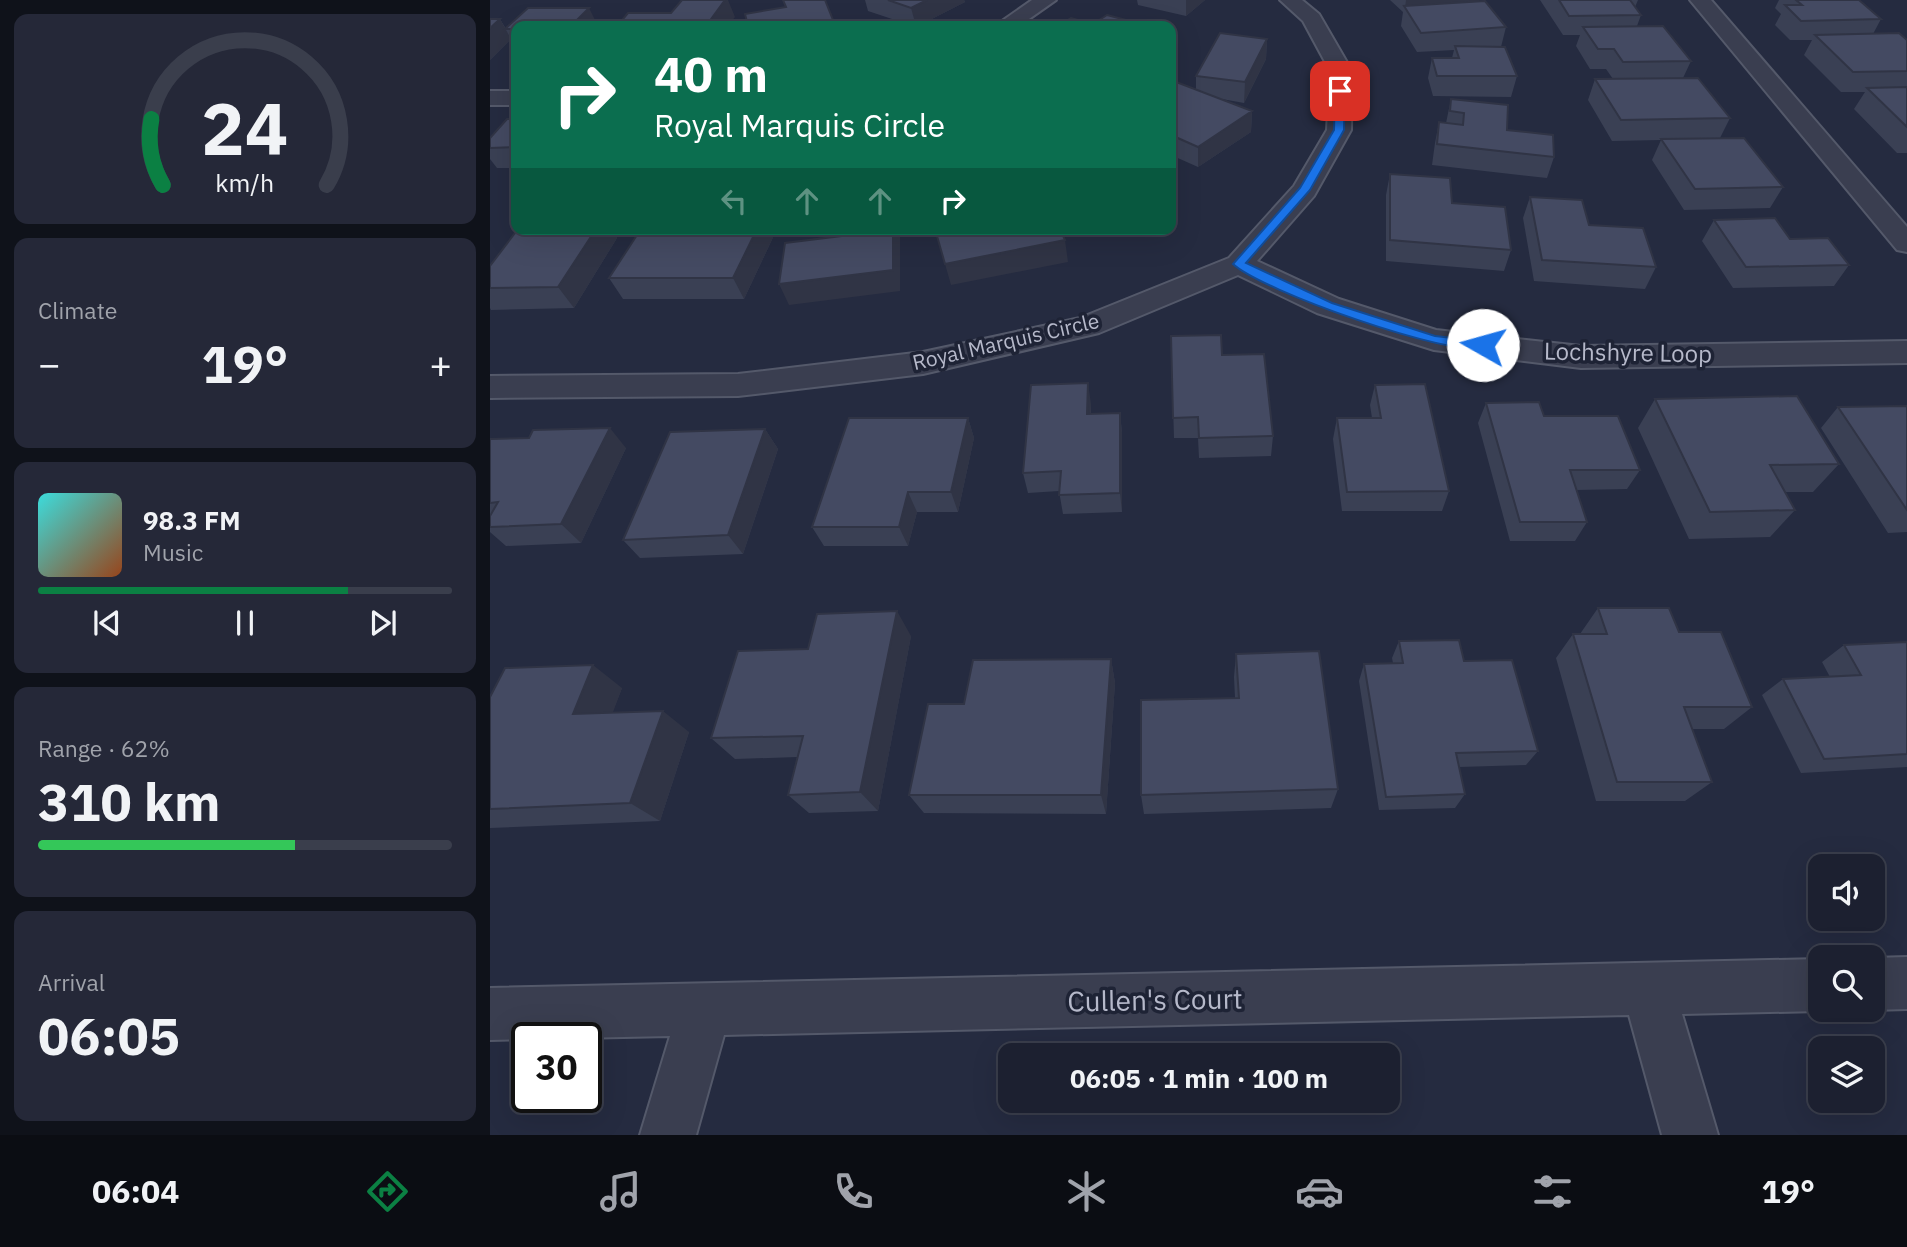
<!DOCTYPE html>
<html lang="en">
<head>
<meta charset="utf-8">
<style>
	:root { --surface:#1c2030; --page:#252838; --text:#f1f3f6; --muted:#a0a3ab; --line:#3a3e4c; --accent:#0b8043 }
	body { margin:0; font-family:"IBM Plex Sans",sans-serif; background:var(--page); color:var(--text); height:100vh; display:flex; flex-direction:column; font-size:26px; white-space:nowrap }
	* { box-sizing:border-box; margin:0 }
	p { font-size:23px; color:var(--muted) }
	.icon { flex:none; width:38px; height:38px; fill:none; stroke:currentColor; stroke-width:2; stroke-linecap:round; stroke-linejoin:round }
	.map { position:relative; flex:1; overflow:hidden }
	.panel { display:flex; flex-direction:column; gap:14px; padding:14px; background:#0f121a; width:490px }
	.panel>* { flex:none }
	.top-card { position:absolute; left:21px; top:21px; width:665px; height:214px; border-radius:14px; box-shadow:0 7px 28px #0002,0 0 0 2px var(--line); background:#0b6e4f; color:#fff; overflow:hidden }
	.tools { position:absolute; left:1318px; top:854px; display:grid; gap:14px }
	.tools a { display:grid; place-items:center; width:77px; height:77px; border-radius:14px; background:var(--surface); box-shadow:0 7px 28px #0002,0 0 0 2px var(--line); font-size:35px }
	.speed { position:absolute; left:21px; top:1022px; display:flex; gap:14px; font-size:35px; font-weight:700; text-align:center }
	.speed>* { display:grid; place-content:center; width:91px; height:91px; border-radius:50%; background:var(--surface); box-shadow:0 7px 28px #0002,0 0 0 2px var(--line); line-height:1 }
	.speed .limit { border:4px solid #111; border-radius:10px; background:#fff; color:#111 }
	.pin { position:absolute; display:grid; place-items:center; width:60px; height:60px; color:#fff; margin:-30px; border-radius:14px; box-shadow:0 4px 10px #0006 }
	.me { position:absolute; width:77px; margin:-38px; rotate:277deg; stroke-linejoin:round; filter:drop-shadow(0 0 5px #0008) }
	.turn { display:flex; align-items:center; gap:24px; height:147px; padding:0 28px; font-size:32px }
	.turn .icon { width:91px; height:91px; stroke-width:2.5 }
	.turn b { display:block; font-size:49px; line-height:60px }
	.lanes { display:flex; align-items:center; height:66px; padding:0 28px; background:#0003; justify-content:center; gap:35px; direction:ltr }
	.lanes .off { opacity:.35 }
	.big { font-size:52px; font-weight:700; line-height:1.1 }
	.panel .widget { flex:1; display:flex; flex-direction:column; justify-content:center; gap:10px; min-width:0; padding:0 24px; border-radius:14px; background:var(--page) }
	.panel .dial { align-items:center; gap:0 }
	.dial svg { height:182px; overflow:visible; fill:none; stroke:var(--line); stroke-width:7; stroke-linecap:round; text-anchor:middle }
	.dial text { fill:var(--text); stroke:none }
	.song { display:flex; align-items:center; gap:21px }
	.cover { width:84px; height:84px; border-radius:10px; background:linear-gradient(135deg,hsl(180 70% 55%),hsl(20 70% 35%)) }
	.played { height:7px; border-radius:4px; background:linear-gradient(90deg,var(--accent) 75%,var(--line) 75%) }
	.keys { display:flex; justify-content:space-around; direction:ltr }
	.heat { display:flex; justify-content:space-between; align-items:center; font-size:38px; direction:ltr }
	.charge { height:10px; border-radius:5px; background:linear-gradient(90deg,#34c759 62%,var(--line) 0) }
	.trip { position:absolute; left:508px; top:1043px; width:402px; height:70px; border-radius:14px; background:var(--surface); box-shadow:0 7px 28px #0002,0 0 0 2px var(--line); font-weight:700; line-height:70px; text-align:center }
	.tab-bar { display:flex; height:112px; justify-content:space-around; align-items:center; background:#0b0d13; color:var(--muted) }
	.tab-bar .icon { width:49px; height:49px }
	.tab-bar .active { color:var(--accent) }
	.tab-bar b { font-size:32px; color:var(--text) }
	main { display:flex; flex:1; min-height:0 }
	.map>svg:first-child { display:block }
</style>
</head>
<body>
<main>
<section class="panel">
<div class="widget dial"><svg viewBox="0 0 100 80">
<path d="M14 69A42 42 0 1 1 86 69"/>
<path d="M14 69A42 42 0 0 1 9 40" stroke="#0b8043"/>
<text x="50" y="56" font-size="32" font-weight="700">24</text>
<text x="50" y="72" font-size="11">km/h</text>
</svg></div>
<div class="widget"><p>Climate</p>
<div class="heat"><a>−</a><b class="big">19°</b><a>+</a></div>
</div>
<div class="widget">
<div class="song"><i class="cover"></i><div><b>98.3 FM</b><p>Music</p></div></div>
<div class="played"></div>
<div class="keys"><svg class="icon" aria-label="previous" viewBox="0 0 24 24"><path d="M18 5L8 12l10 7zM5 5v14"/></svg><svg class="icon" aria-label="pause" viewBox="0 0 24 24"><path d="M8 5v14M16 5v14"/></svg><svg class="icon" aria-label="next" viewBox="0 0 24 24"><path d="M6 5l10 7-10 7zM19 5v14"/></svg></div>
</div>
<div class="widget"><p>Range · 62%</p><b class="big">310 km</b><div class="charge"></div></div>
<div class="widget"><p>Arrival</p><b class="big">06:05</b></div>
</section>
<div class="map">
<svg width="1417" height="1135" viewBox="0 0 1417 1135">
	<rect width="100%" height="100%" fill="#252b40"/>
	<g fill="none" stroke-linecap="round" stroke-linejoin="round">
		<defs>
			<path id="minor" d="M542,0h24l-37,26h-24z
				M790,0h22l17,14 33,57 -1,59 -37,66 -57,65 82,38 97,31 145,16 326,-5v22l-326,5 -147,-18 -117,-37 -79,-38 -139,58 -176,41 -185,22 -248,2v-22l248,-2 185,-22 157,-34 149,-60 65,-72 33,-56 3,-59 -27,-50z
				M1200,0h21l196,227v25l-10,-2z
				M0,91h26v14h-26z
				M1417,957v52l-35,1h-1l1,-52z
				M1330,959v51h3l-3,1 -138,3 36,121h-56l-33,-120 -905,20 -28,100h-56l30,-99 -180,4v-52z"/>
		</defs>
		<use href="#minor" stroke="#54596a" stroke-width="4"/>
		<use href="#minor" fill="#3a3e50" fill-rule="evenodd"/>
	</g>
	<path fill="#3a4054" d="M375,0h99l1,2 -47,24h-5l-45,-15z
		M647,0h68l-19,16 -48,-11z
		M900,0h89l-9,2 36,25 -5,20 16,29 -6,21 -78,-1 -5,-18 4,-20h20l2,-8 -37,2 -16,-26 2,-14z
		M1050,0h98l-3,7 6,8 -4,11 54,35 -8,17 47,40 -10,20 63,49 -13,21 -86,2 -32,-50 9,-20 -49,1 -24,-41 7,-21h18l-7,-10h-16l-14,-23 4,-11h-17z
		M1289,0h80l22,19 -8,15 34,6v113h-10l-43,-44 11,-17h-24l-37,-37 8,-15h-22l-15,-15 6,-11 -6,-6z
		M10,19l6,10 10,-3v22l-5,-9 -21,21z
		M777,39l-1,20 -22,44 -22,-4 30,12 -1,21 -53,35 -27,-12v-75l25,9v-13z
		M961,99l56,31 47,27 -7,21 -115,-13 3,-22 4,-21 7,1z
		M26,119v49h-19l-7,-9v-21z
		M900,174l62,29 59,47 -7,21 -118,-10v-66z
		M1040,197l59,28 67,42 -11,22 -111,-8 -11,-63z
		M1224,220l76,19 59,26 -15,21 -101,2 -31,-47z
		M28,229h94l5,9 -43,70 -83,2 -1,-2v-42z
		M227,229h60l-33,70h-121l-14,-21 104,-43z
		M681,336l51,19 51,81 -2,20 -72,2 -1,-20h-24z
		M885,385l74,106 -7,20h-100l-9,-72 4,-21h35l-2,-13z
		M1165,399l184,65 -26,28h-28l10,18 -25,27 -81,2 -51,-111z
		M996,403l58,13 96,54 -13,19 -51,1 11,32 -12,19h-65l-32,-118z
		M601,404v10l29,-1 2,20v79l-59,2 -4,-23 -31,2 -5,-20z
		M1417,406v126l-19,1 -67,-105 17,-21z
		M478,418l6,20 -16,74h-41l-9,34h-84l-12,-19z
		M275,429l13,20 -35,105 -103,4 -17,-18z
		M0,439l136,9 -45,95 -75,3 -16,-14z
		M1108,608l81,24 73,75 -28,22h-32l20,53 -27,19h-89l-40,-143 17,-24h7z
		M421,636l-33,175 -69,2 -21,-18 9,-38 -62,2 -24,-21 97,-89z
		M909,641l65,20 74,90 -12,14 -67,2 6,27 -10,14 -76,2 -20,-129 5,-17 29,-1 -1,-5z
		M1417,642v125l-106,6 -39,-78 21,-16 47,-2 -8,-15 22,-17z
		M746,654l102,135 -7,19 -187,6 -3,-19 94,-97 -1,-21z
		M621,659l4,24 -9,131 -182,-1 -15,-18 55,-91z
		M132,688l-10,25 77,19 -29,89 -170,7v-131z"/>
	<path fill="#303445" d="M235,0h3l7,17 -7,9h-22z
		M437,0h37l1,2 -47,24h-2l-5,-18z
		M696,0h19l-19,16z
		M916,0h73v1l-71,11 -3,-4z
		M99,8l9,18h-27z
		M10,19l11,20 -21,21v-32z
		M777,39l-1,20 -22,44 1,-21z
		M762,111l-1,21 -53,35v-20z
		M106,229h16l5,9 -43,70 -16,-21z
		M267,229h20l-33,70 -11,-21z
		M403,229h7v62l-111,14 -10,-21z
		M575,240l3,22 -117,23 -6,-21z
		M598,383l3,21 -1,31 -3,-21z
		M630,413l2,20v79l-2,-19z
		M478,418l6,20 -16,74 -7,-20z
		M120,428l16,20 -45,95 -20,-19z
		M275,429l13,20 -35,105 -15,-19z
		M418,492l9,20 -9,34 -9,-19z
		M407,611l14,25 -33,175 -18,-19z
		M621,659l4,24 -9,131 -5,-19z
		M103,665l29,23 -18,48 -31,-22z
		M173,711l26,21 -29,89 -30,-18z"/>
	<path fill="#444a62" stroke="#303445" stroke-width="2" d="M192,0h43l-19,26h-89l11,-13h43z
		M293,0h42l10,25 -6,1h-81l-3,-12 41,-7z
		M398,0h39l-16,8z
		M1069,0h71l11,15 -72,1z
		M1306,0h63l22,19 -80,2 -16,-16h17z
		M995,1l21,26 -85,6 -17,-27z
		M38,8h61l-18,18h-55v3h-11z
		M617,15l38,10 -87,1 13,-8 22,6z
		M0,19h10l-10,9z
		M1173,26l28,35 -68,1 -9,-13h-16l-15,-22z
		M730,33l47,6 -22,43 -49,-6z
		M1409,33l8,7v31l-54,1 -38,-37z
		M965,46l50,1 12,29h-80l-5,-18h27z
		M1208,78l32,40 -109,2 -26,-41z
		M681,80l81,31 -54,36 -27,-12z
		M1417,87v40l-40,-39z
		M961,99l57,6 -1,25 46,5 1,22 -117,-13 2,-22 24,3 1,-12 -14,-2z
		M17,119h9v28l-26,1v-10z
		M1254,138l39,49 -88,2 -34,-50z
		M900,174l60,4 2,25 53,4 6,43 -121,-10z
		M1040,197l52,3 7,25 54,3 13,39 -114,-7z
		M1285,218l15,21 38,-1 21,27 -103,2 -32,-47z
		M28,229h78l-38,58 -68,1v-22z
		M227,229h40l-24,49h-124l28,-43h76z
		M351,229h52v41l-114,14 6,-41 56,-7z
		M445,229h125l5,11 -120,24z
		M731,335l1,20 42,-1 9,82 -74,2 -1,-21 -25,1 -2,-82z
		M598,383l-1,31 33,-1v80l-61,2 2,-24 -38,2 8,-88z
		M935,384l24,107 -102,1 -10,-74h44l-6,-33z
		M1307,396l42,68 -69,1 25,45 -85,2 -55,-113z
		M1049,402l5,14h74l22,54h-70l17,52h-67l-34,-119z
		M1417,406v104l-69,-103z
		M359,418h119l-17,74h-43l-9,35h-87z
		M120,428l-49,96 -71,3v-11l8,-14 -8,1v-64l39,-1 4,-8z
		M275,429l-37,106 -105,5 47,-108z
		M1108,608h71l10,24h42l31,75h-68l28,75h-95l-44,-148h34z
		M407,611l-37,181 -72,3 15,-59 -92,2 27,-87 70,-2 9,-35z
		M969,640l5,21 48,-1 26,91 -82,2 9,41 -79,3 -22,-133 39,-1 -4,-22z
		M1417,642v112l-83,5 -41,-80 78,-4 -17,-30z
		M829,651l19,138 -197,6v-95l98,-2 -3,-44z
		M621,659l-10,136h-192l19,-91h36l9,-44z
		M103,665l-20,49 90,-3 -33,92 -140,6v-112l15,-29z"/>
	<path fill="#1a73e8" stroke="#114b97" stroke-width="2" d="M850,88l5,3 -1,39 -34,60 -64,73 86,40 103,33 53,6v7c-39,8 -226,-58 -255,-85l67,-76 34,-58 1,-39z"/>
	<g text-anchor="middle" stroke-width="7" stroke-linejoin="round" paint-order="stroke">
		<g font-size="21" fill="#b6b9ca" stroke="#1e2335">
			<text transform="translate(516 342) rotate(-13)" y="7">Royal Marquis Circle</text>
		</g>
		<g font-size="24" fill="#b6b9ca" stroke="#1e2335">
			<text transform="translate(1138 353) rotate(1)" y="8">Lochshyre Loop</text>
		</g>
		<g font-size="28" fill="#b6b9ca" stroke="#1e2335">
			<text transform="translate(665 1000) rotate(-1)" y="10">Cullen's Court</text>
		</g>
	</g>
</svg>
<div class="tools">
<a><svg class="icon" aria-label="sound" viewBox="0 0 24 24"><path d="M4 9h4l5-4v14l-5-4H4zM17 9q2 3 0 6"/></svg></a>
<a><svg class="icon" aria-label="search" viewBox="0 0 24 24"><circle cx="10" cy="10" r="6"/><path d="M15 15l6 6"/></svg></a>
<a><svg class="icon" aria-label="layers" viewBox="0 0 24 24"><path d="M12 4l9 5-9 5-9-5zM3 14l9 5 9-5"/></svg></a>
</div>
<div class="speed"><div class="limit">30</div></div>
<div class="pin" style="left:850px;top:91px;background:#d93025"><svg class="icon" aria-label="arrive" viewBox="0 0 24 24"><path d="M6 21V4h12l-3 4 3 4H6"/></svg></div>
<svg class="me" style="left:993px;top:345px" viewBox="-20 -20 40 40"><circle r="19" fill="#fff"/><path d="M0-13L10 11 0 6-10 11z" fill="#1a73e8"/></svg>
<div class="trip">06:05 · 1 min · 100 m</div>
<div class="top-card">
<div class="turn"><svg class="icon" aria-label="right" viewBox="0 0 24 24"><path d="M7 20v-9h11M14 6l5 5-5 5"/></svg><div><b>40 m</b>Royal Marquis Circle</div></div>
<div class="lanes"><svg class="icon off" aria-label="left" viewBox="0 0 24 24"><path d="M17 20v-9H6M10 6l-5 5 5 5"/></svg><svg class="icon off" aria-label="ahead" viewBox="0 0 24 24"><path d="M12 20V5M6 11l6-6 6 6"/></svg><svg class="icon off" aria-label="ahead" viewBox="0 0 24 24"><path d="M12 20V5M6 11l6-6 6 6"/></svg><svg class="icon" aria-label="right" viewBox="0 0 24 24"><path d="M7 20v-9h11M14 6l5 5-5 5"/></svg></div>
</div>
</div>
</main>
<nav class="tab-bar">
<b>06:04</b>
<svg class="icon active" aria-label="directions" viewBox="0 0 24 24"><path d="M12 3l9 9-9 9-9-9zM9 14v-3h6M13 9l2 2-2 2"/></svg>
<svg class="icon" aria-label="music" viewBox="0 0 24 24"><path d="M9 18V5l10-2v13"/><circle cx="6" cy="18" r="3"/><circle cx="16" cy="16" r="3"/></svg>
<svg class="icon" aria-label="phone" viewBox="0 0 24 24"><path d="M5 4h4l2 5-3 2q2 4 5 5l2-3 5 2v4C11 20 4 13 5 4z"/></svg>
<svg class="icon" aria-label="climate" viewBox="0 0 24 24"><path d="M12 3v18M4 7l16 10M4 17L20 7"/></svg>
<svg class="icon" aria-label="car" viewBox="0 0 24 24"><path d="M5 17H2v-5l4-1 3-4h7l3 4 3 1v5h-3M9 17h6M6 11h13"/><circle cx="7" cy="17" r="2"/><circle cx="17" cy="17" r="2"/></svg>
<svg class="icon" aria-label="filters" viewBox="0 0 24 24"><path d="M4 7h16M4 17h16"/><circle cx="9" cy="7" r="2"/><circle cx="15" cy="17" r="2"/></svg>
<b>19°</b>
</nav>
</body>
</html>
